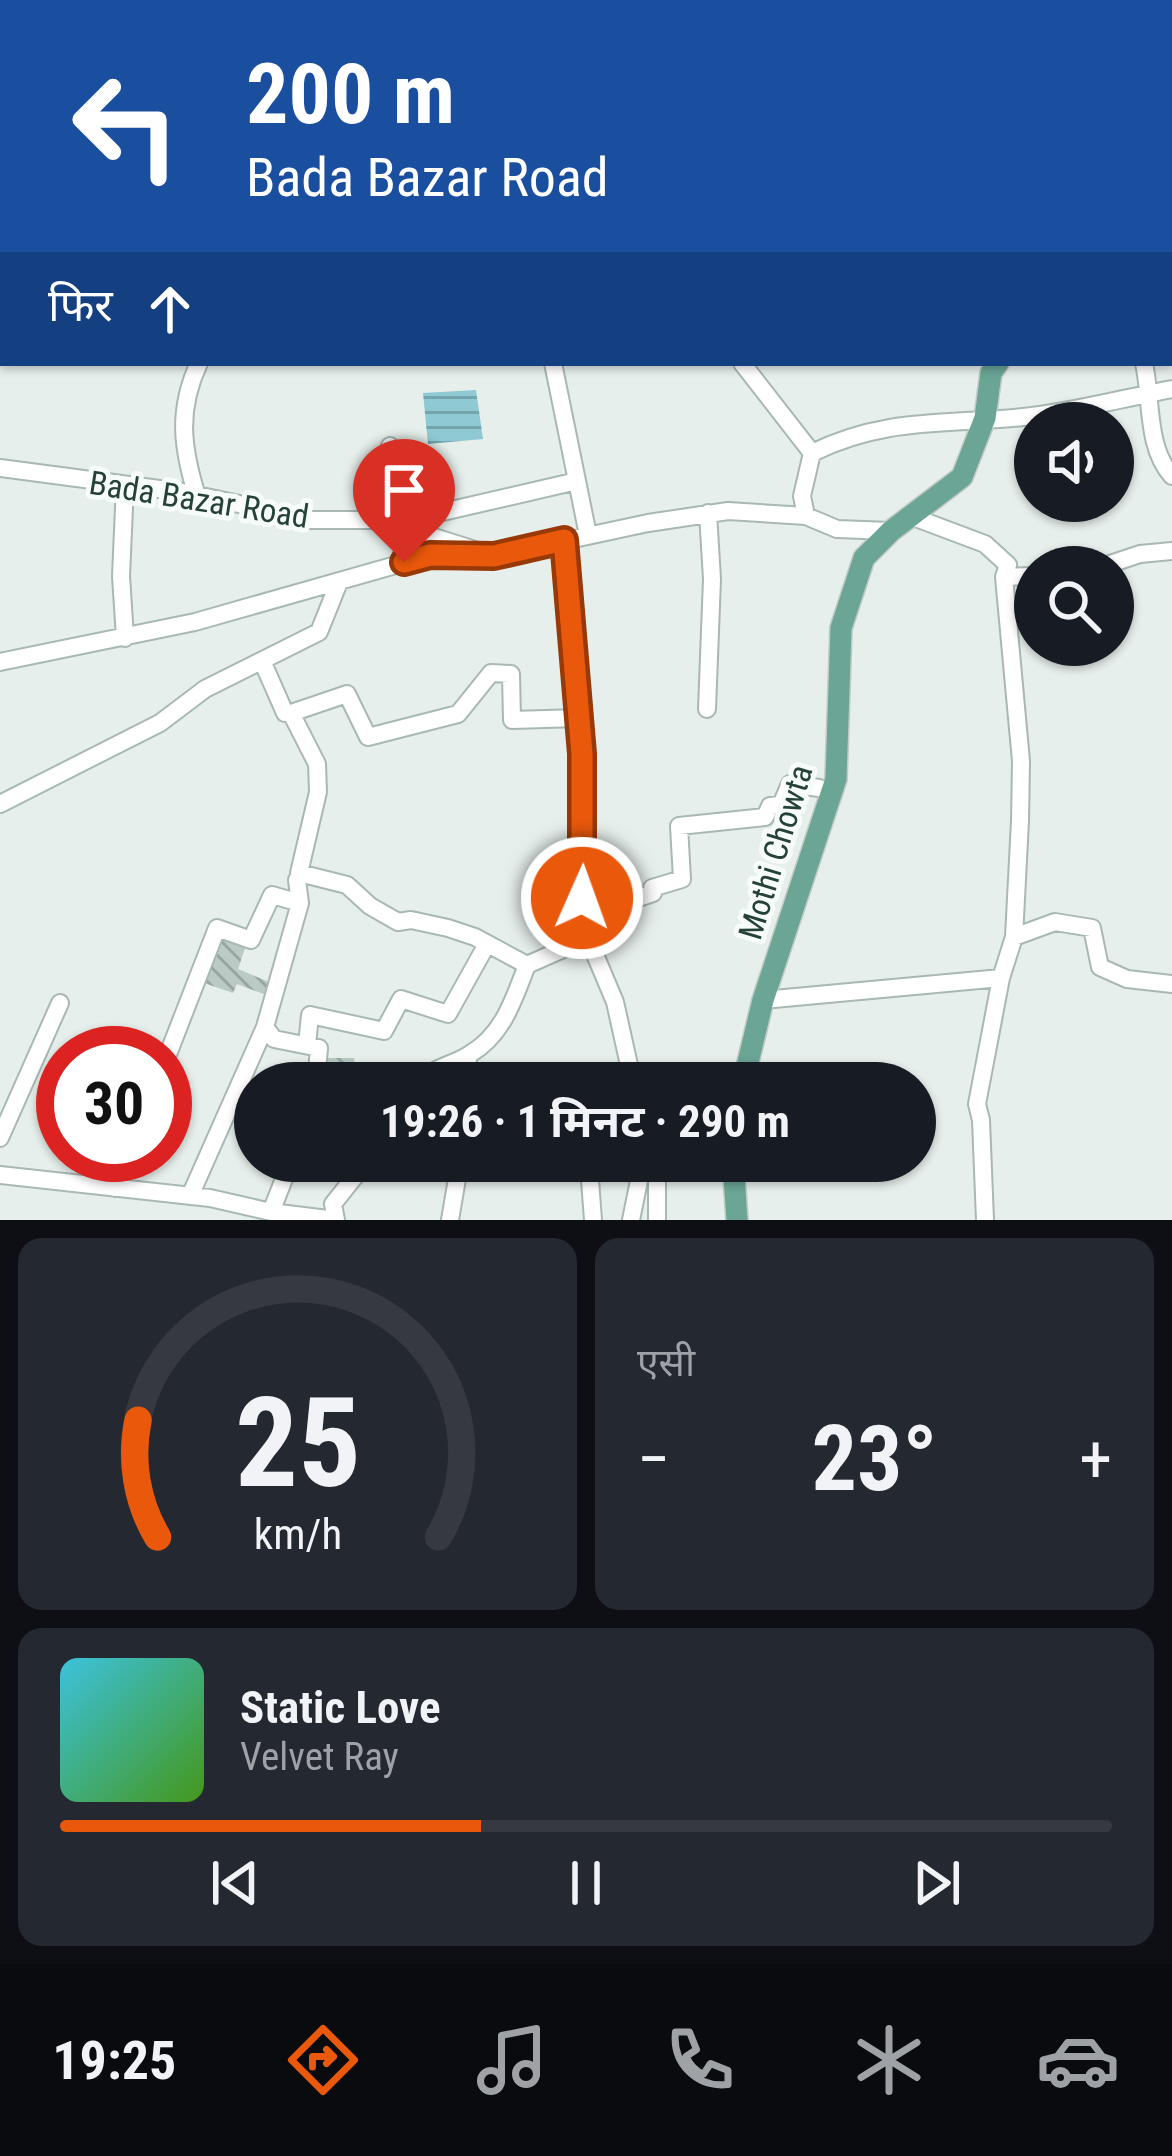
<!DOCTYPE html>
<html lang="hi">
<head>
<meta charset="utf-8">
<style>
	:root { --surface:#171b24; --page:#242831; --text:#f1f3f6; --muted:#9ea1a6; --line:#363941; --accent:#ea580c }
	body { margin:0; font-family:"Roboto Condensed","Noto Sans Devanagari",sans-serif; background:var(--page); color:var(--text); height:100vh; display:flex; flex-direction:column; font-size:45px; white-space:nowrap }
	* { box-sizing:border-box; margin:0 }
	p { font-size:39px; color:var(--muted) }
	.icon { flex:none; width:66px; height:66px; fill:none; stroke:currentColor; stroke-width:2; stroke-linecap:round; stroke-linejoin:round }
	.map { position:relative; height:1220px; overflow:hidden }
	.drawer { display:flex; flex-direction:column; gap:18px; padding:18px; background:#0d0f14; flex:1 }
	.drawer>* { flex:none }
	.banner { position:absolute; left:0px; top:0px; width:1173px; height:366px; box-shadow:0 3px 9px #0004; background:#1a4fa0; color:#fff; overflow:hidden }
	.buttons { position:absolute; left:1014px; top:402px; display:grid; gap:24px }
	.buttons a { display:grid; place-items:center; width:120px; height:120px; border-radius:50%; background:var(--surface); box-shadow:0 3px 9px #0004; font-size:60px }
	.speed { position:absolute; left:36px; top:1026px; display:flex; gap:24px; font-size:60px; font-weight:700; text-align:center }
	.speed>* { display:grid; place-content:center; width:156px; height:156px; border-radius:50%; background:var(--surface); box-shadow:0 3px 9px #0004; line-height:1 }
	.speed .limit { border:18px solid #d22; background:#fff; color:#111 }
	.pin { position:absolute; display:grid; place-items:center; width:102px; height:102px; color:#fff; margin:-123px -51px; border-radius:50% 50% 50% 0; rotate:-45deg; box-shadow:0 0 12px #0007 }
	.pin .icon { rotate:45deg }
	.me { position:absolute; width:132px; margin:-66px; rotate:2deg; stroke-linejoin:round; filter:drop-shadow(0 0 9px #0008) }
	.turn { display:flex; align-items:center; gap:42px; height:252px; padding:0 48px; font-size:54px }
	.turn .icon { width:156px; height:156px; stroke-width:2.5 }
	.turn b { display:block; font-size:84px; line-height:102px }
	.then { display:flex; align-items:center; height:114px; padding:0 48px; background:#0003; gap:24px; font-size:45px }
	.big { font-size:90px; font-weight:700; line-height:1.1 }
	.drawer .card { flex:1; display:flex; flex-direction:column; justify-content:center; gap:18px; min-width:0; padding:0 42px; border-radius:24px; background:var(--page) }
	.drawer .dial { align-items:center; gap:0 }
	.dial svg { height:312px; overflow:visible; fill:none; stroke:var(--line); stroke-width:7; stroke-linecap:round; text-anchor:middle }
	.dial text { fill:var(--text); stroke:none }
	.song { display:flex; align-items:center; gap:36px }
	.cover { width:144px; height:144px; border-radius:18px; background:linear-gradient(135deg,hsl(190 70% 55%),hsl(100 70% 35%)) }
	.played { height:12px; border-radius:6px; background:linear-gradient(90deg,var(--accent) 40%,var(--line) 40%) }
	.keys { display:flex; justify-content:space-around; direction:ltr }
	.heat { display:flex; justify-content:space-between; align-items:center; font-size:66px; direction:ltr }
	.drawer .tiles { flex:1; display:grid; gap:18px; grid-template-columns:1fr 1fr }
	.card:last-child { grid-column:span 2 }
	.trip { position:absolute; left:234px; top:1062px; width:702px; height:120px; border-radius:60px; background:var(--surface); box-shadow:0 3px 9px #0004; font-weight:700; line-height:120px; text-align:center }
	.dock { display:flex; height:192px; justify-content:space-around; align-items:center; background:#090b0e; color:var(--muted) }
	.dock .icon { width:84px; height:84px }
	.dock .selected { color:var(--accent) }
	.dock b { font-size:54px; color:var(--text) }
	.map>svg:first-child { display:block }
</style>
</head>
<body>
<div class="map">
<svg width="1172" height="1220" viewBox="0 0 1172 1220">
	<defs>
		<pattern id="water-rules" width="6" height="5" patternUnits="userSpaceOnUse" patternTransform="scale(3)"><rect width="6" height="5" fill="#8ec9d4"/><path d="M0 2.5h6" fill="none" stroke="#74a5ad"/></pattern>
		<pattern id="building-back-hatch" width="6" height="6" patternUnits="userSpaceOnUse" patternTransform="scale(3)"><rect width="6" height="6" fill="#bbcac4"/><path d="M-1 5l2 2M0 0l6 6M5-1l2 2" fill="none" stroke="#98a6a0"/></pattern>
	</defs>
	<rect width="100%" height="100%" fill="#e6efeb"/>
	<path fill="url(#water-rules)" d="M476,390l7,49 -55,5 -5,-51z"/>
	<path fill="url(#building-back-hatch)" d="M220,933l27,9 -9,27 36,15 -5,12 -32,-12 -4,9 -32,-11z
		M318,1058h36l1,7 25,5 -3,13h-62z"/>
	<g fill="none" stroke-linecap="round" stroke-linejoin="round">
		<defs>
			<path id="minor" d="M260,0l1,3
				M500,0l1,3
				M708,0l2,3
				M765,0l1,3
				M955,0v3
				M17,3v-3
				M1158,3v-3
				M1170,43h2
				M0,52l3,-1
				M3,72v12
				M1170,148l2,2
				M1170,192l2,-1
				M1170,218h2
				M0,326l3,-1
				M553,363l35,172
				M742,363l70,90 -10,43 4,20
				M1144,363c8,37 2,84 28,113
				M390,446l14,116
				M812,453c72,-36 134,-28 211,-36 50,-5 100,-19 149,-28
				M0,468l182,24 76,16 26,12h96l114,36 154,-33 80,-12 78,5 31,13 54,2
				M197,496c-15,-48 -20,-86 2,-133
				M434,514l143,-33
				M913,517l72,27 23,21 -4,12 17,184 -1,60 -6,116 -13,41 -24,126 4,16 4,100
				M564,540l18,214v144l6,40 27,64 18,81
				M1101,567l39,-13 32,-3
				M1004,577l31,-1
				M125,638l-4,-62 4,-91
				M0,662l195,-40 236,-67 41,1
				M263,663l22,50h6l26,51 1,28 -19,81 48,12 23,21 28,16 13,-2 37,8 27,9 52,28
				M707,709l5,-130 -4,-66
				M291,713l56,-19 21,43 90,-23 33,-41 20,1 1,46 67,-2
				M0,804l160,-81 45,-34 114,-57 20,-50
				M587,927l39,-11 1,-14 26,-9 -1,-5 30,-9 -3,-53 86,-9 5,-11 11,-1 9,-21 29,4
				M1014,937l41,-15 37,6 8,39 27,12 45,5
				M763,1000l238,-22
				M265,1027l9,12 45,9 -3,35
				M307,1045l3,-30 74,16 17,-32 47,15 39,-70
				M165,1062l52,-134 34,12 21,-45 28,8
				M420,1083c12,-16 34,-18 50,-29 33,-19 44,-55 57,-89l61,-27
				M467,1083l1,-27
				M0,1138l60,-135
				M581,1161l9,19 3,40
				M0,1175l210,23 61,14 65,8
				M657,1183v37
				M115,1188l13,-33
				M190,1196l75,-169 35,-124 -3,-23
				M271,1212l20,-51
				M336,1220l-3,-16 34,-43
				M450,1220l10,-59
				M631,1220l12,-59"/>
			<path id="major" d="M1027,0l4,3
				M743,1083l20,-83 73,-221 5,-151 23,-70 27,-27 71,-54 23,-59 6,-45 7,-10
				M733,1161l4,59"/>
		</defs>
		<use href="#minor" stroke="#a8b8b2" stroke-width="20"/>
		<use href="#major" stroke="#c2cac8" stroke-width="24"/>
		<path stroke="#86b3a5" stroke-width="3" stroke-dasharray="6 9" stroke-linecap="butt" d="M1170,82h2
			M1170,115h2"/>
		<use href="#minor" stroke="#fff" stroke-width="16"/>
		<use href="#major" stroke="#6aa596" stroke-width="21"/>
	</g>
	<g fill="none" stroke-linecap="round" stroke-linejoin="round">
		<defs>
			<path id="route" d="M404,562l26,-7 64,1 70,-16 18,214v144"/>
		</defs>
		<use href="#route" stroke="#983908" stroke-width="30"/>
		<use href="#route" stroke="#ea580c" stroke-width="21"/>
	</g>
	<g text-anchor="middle" stroke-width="10" stroke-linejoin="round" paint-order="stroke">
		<g font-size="33" fill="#24423a" stroke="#f7fbf9">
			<text transform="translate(199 499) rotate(9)" y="12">Bada Bazar Road</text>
			<text transform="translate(775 852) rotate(-73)" y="12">Mothi Chowta</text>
		</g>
	</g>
</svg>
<div class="buttons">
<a><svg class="icon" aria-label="sound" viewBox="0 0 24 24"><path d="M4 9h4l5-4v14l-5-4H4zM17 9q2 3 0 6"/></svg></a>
<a><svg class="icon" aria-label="search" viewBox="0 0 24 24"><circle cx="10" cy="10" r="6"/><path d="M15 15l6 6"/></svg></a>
</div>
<div class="speed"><div class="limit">30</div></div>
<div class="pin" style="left:404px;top:562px;background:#d93025"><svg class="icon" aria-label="arrive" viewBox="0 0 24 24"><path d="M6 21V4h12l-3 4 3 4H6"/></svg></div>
<svg class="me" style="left:582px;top:898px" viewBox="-20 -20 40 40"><circle r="17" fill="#ea580c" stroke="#fff" stroke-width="3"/><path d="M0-11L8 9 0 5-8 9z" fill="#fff"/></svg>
<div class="trip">19:26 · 1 मिनट · 290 m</div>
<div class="banner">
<div class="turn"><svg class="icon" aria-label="left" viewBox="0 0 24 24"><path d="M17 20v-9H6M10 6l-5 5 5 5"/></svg><div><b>200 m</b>Bada Bazar Road</div></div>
<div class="then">फिर<svg class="icon" aria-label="ahead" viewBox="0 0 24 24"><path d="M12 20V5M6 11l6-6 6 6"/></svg></div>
</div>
</div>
<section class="drawer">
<div class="tiles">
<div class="card dial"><svg viewBox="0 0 100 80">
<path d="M14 69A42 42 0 1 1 86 69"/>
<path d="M14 69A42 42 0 0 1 9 39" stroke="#ea580c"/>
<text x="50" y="56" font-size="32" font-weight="700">25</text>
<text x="50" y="72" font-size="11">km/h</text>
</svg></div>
<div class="card"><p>एसी</p>
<div class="heat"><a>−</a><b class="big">23°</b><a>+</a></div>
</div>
<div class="card">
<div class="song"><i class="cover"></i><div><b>Static Love</b><p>Velvet Ray</p></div></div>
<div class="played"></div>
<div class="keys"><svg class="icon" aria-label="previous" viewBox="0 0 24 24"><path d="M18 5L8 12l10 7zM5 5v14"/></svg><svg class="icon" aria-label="pause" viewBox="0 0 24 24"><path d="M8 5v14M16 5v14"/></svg><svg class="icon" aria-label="next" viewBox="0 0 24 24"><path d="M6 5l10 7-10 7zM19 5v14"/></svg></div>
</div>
</div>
</section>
<nav class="dock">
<b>19:25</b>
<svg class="icon selected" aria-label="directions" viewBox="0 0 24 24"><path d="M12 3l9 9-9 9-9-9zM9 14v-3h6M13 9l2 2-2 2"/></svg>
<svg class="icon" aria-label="music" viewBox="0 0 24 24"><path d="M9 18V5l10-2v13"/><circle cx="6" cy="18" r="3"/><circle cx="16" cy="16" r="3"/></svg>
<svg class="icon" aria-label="phone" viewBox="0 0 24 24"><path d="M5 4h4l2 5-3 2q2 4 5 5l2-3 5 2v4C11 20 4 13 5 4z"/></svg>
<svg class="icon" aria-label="climate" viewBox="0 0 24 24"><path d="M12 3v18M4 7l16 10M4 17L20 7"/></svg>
<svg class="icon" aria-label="car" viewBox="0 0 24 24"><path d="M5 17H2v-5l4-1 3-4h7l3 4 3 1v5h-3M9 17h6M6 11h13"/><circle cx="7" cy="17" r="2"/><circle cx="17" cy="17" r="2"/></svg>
</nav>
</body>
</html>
